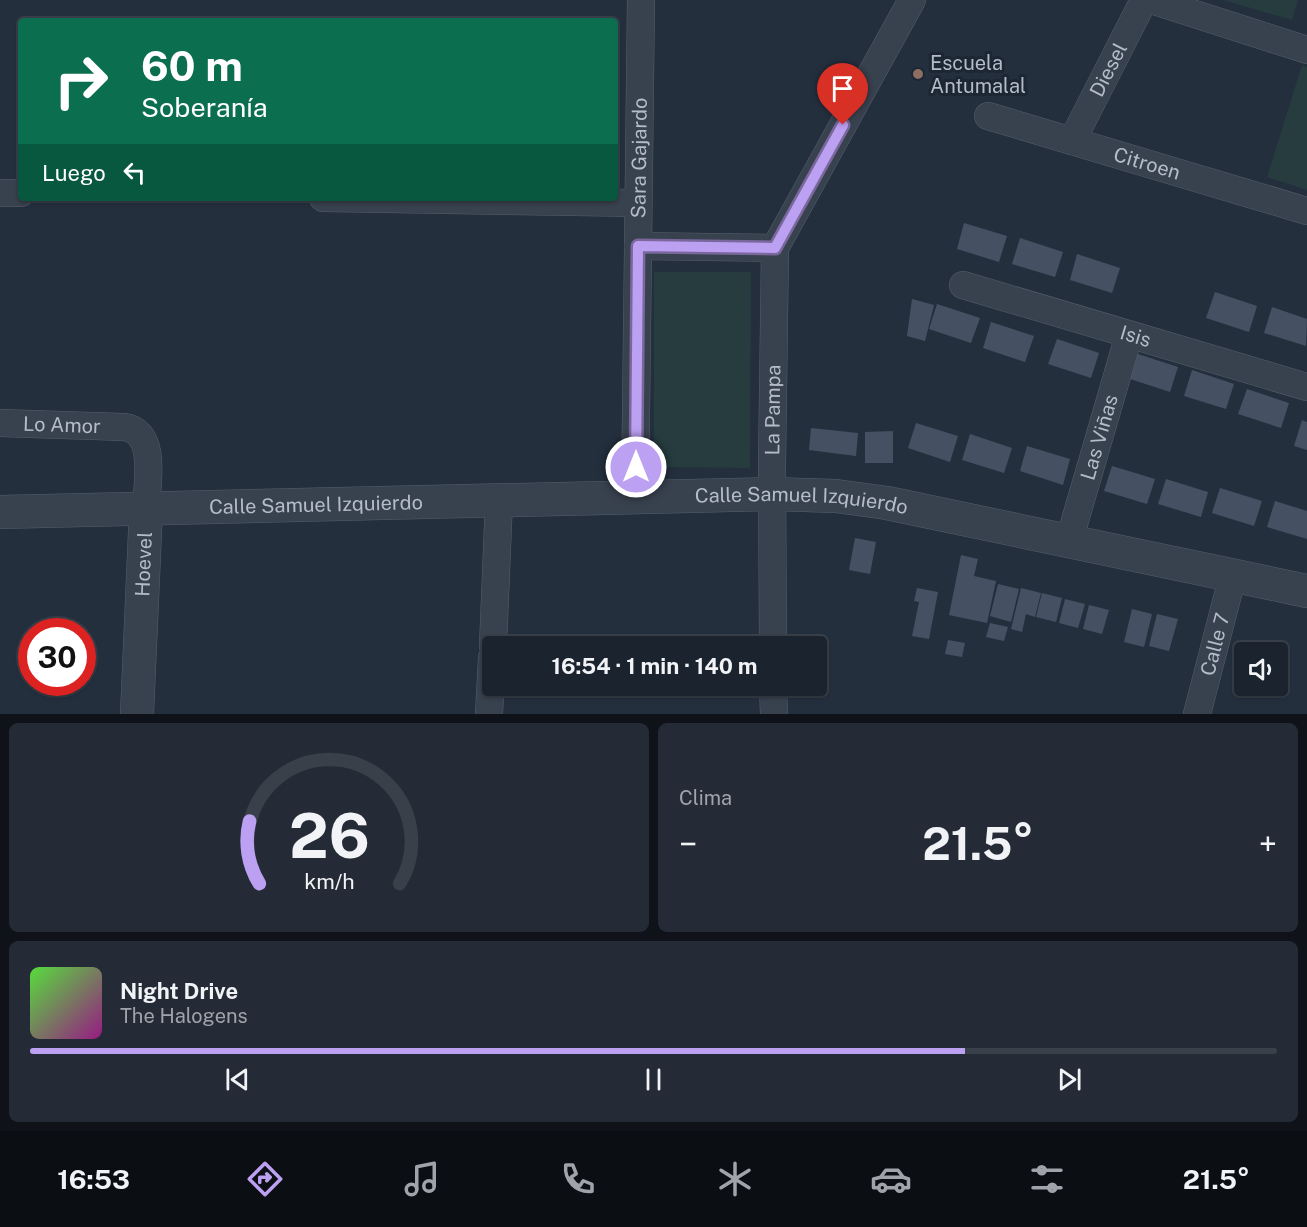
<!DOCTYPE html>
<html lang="es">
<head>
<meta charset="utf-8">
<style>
	:root { --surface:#1b232e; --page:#242b36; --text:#f1f3f6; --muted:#a0a4aa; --line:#39404a; --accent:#bca0f2 }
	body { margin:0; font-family:"Public Sans",sans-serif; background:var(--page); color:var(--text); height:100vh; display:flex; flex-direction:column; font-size:22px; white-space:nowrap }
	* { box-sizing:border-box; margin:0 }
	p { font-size:20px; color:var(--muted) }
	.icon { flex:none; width:33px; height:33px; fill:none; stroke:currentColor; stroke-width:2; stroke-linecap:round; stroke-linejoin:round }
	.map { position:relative; height:714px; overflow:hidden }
	.drawer { display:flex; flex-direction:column; gap:9px; padding:9px; background:#0f1319; flex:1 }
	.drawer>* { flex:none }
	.banner { position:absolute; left:18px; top:18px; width:600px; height:183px; border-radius:6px; box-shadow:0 2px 4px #0004,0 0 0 2px var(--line); background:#0b6e4f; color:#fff; overflow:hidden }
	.buttons { position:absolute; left:1234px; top:642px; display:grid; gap:12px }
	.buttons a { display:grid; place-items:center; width:54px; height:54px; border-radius:6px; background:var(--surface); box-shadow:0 2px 4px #0004,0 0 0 2px var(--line); font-size:30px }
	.speed { position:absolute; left:18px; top:618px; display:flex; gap:12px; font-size:30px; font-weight:700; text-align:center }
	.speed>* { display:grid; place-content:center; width:78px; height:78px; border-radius:50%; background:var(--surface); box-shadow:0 2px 4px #0004,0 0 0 2px var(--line); line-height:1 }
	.speed .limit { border:9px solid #d22; background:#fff; color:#111 }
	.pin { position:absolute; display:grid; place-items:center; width:51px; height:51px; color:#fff; margin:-62px -26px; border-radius:50% 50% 50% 0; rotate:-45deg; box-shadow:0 0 6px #0007 }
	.pin .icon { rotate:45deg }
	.me { position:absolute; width:66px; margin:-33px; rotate:0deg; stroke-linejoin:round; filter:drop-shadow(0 0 4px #0008) }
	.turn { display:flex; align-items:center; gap:21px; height:126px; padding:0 24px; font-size:27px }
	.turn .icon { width:78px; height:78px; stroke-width:2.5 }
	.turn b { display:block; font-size:42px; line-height:51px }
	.then { display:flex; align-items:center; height:57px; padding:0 24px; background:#0003; gap:12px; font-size:22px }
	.big { font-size:45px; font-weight:700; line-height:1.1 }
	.drawer .tile { flex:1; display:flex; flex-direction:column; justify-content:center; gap:9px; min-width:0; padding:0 21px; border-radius:9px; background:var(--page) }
	.drawer .dial { align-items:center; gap:0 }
	.dial svg { height:156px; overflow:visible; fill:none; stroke:var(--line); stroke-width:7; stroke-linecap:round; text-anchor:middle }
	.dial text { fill:var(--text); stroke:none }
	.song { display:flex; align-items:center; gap:18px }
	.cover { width:72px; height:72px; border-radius:9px; background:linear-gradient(135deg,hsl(110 70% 55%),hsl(310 70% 35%)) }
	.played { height:6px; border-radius:3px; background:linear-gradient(90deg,var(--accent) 75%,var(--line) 75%) }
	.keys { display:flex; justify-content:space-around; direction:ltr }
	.heat { display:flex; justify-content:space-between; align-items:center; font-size:33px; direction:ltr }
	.drawer .tiles { flex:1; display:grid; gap:9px; grid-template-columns:1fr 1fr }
	.tile:last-child { grid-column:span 2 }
	.trip { position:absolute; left:482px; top:636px; width:345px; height:60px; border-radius:6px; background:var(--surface); box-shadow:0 2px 4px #0004,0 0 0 2px var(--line); font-weight:700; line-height:60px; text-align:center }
	.menu { display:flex; height:96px; justify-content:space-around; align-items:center; background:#0b0e12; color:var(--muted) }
	.menu .icon { width:42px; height:42px }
	.menu .current { color:var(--accent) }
	.menu b { font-size:27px; color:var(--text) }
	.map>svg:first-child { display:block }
</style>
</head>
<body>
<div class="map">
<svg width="1307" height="714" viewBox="0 0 1307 714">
	<rect width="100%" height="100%" fill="#242f3e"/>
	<path fill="#263c3f" d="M1223,0h75l-6,20z
		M1302,65l5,2v123l-40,-13z
		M654,272h97l-1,196 -96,-1z"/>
	<path fill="#455162" d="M964,223l43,13 -8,26 -42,-13z
		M1020,238l43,14 -8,25 -43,-13z
		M1077,254l43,14 -8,25 -42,-13z
		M1215,292l42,14 -8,26 -43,-14z
		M912,299l22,6 -9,36 -18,-5z
		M937,304l43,14 -9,25 -42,-14z
		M1272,307l35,12 -1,27 -42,-13z
		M991,322l43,14 -9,26 -42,-14z
		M1057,339l42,14 -8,25 -43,-14z
		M1135,353l43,14 -8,25 -43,-14z
		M1192,370l42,14 -8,25 -42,-13z
		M1247,389l42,14 -8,25 -43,-14z
		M1302,420l5,2v28l-13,-4z
		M916,423l42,13 -8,26 -42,-14z
		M811,428l47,5 -2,23 -47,-6z
		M893,431v32h-28v-31z
		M970,434l42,14 -8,25 -42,-13z
		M1027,446l43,13 -7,26 -43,-14z
		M1112,466l43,13 -8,25 -43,-13z
		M1166,479l42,13 -7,25 -43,-13z
		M1220,488l42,13 -8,25 -42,-13z
		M1275,501l32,10v28l-40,-12z
		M855,538l21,4 -6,32 -21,-4z
		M961,555l17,4 -4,17 22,5 -9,42 -38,-8z
		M998,584l21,5 -8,33 -21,-6z
		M917,588l21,4 -9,47 -17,-3 7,-34 -5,-1z
		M1021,588l20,5 -6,24 -9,-3 -4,18 -11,-3z
		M1042,593l20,5 -6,24 -20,-5z
		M1065,599l20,5 -7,24 -19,-5z
		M1089,605l20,5 -7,24 -19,-5z
		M1132,609l20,5 -8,33 -20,-5z
		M1157,614l21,5 -9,32 -20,-5z
		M990,623l18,4 -4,14 -18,-4z
		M948,640l17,3 -3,14 -17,-3z"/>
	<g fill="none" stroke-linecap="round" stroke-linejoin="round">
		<defs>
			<g id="minor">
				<path d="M1151,0l156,50"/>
				<path id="s1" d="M988,116l319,95"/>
				<path id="s2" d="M1072,141l72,-141"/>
				<path d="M0,193h21"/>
				<path d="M323,198l315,5"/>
				<path d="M638,246l137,2"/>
				<path id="s3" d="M963,285l344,102"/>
				<path id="s4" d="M0,423l124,4c34,4 23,57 22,82"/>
				<path id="s5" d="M635,497l6,-497"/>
				<path id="s6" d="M1069,541l60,-206"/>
				<path d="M493,646l6,-146"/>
				<path id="s7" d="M773,646l-1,-180 3,-218 137,-248"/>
				<path d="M773,686l1,28"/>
				<path d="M489,714l3,-56"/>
				<path id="s8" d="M1197,714l36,-139"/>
			</g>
			<g id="tertiary">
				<path id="s9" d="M0,512l772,-18 64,2 51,7 420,88"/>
				<path id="s10" d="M137,714l9,-205"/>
			</g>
		</defs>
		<use href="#minor" stroke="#565f6c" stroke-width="28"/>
		<use href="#tertiary" stroke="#565f6c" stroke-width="34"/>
		<use href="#minor" stroke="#38414e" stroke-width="27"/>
		<use href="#tertiary" stroke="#38414e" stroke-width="33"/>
	</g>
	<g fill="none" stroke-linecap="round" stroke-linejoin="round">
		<defs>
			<path id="route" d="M636,467l2,-221 137,2 68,-123"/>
		</defs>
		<use href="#route" stroke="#7a689d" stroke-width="15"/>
		<use href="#route" stroke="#bca0f2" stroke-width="10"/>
	</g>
	<circle fill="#8d6e63" stroke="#1d2633" stroke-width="2" cx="918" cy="74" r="6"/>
	<g text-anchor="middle" stroke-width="6" stroke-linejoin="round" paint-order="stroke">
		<g font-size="20" fill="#b4bcc9" stroke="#1d2633" text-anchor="start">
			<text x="930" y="70">Escuela<tspan x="930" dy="23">Antumalal</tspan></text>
		</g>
		<g font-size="20" fill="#b4bcc9" stroke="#1d2633">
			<text dy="7" stroke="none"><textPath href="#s2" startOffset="80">Diesel</textPath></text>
			<text dy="7" stroke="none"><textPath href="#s5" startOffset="339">Sara Gajardo</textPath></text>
			<text dy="7" stroke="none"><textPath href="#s1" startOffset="166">Citroen</textPath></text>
			<text dy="7" stroke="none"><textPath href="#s3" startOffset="180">Isis</textPath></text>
			<text dy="7" stroke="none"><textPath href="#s7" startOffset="236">La Pampa</textPath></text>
			<text dy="7" stroke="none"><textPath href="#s4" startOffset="62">Lo Amor</textPath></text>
			<text dy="7" stroke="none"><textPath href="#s6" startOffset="108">Las Viñas</textPath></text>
			<text dy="7" stroke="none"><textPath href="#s9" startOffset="802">Calle Samuel Izquierdo</textPath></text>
			<text dy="7" stroke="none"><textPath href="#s9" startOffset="316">Calle Samuel Izquierdo</textPath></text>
			<text dy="7" stroke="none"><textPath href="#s10" startOffset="150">Hoevel</textPath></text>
			<text dy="7" stroke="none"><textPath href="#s8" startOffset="72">Calle 7</textPath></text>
		</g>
	</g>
</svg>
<div class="buttons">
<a><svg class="icon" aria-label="sound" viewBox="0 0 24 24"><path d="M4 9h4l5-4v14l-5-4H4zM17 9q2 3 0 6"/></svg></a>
</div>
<div class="speed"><div class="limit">30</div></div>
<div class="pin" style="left:843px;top:125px;background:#d93025"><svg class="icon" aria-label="arrive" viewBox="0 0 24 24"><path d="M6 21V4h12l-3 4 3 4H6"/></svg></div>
<svg class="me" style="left:636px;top:467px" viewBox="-20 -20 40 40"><circle r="17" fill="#bca0f2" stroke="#fff" stroke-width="3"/><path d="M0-11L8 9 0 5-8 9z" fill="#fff"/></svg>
<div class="trip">16:54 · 1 min · 140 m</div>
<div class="banner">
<div class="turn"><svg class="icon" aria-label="right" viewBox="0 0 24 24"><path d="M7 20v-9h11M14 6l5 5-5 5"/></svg><div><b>60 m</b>Soberanía</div></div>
<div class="then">Luego<svg class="icon" aria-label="left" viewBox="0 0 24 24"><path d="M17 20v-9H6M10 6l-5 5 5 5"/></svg></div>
</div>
</div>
<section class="drawer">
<div class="tiles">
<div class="tile dial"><svg viewBox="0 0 100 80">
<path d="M14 69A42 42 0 1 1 86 69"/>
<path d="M14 69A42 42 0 0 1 9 37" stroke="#bca0f2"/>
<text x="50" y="56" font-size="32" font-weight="700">26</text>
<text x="50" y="72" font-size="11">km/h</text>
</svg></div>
<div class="tile"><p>Clima</p>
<div class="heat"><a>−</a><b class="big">21.5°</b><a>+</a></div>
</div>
<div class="tile">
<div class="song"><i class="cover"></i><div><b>Night Drive</b><p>The Halogens</p></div></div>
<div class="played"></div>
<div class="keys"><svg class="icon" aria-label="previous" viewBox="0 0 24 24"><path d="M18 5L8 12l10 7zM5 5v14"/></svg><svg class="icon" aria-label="pause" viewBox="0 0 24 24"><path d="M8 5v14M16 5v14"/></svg><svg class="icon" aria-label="next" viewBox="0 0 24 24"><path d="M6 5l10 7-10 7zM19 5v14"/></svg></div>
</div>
</div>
</section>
<nav class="menu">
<b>16:53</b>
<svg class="icon current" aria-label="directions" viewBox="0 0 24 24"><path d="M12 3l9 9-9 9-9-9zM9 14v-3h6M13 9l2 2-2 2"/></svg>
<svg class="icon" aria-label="music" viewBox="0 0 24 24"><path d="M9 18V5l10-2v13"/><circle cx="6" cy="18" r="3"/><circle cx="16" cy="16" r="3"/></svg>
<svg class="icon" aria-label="phone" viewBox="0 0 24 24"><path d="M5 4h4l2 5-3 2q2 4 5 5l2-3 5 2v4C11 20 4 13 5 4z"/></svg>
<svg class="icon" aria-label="climate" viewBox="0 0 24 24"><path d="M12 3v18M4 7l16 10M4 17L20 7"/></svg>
<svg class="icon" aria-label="car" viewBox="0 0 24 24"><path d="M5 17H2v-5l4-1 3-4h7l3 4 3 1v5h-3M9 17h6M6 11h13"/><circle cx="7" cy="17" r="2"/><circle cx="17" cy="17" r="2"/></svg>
<svg class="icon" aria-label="filters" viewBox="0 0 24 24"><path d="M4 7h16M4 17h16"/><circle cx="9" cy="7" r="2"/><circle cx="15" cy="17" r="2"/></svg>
<b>21.5°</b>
</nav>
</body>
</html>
